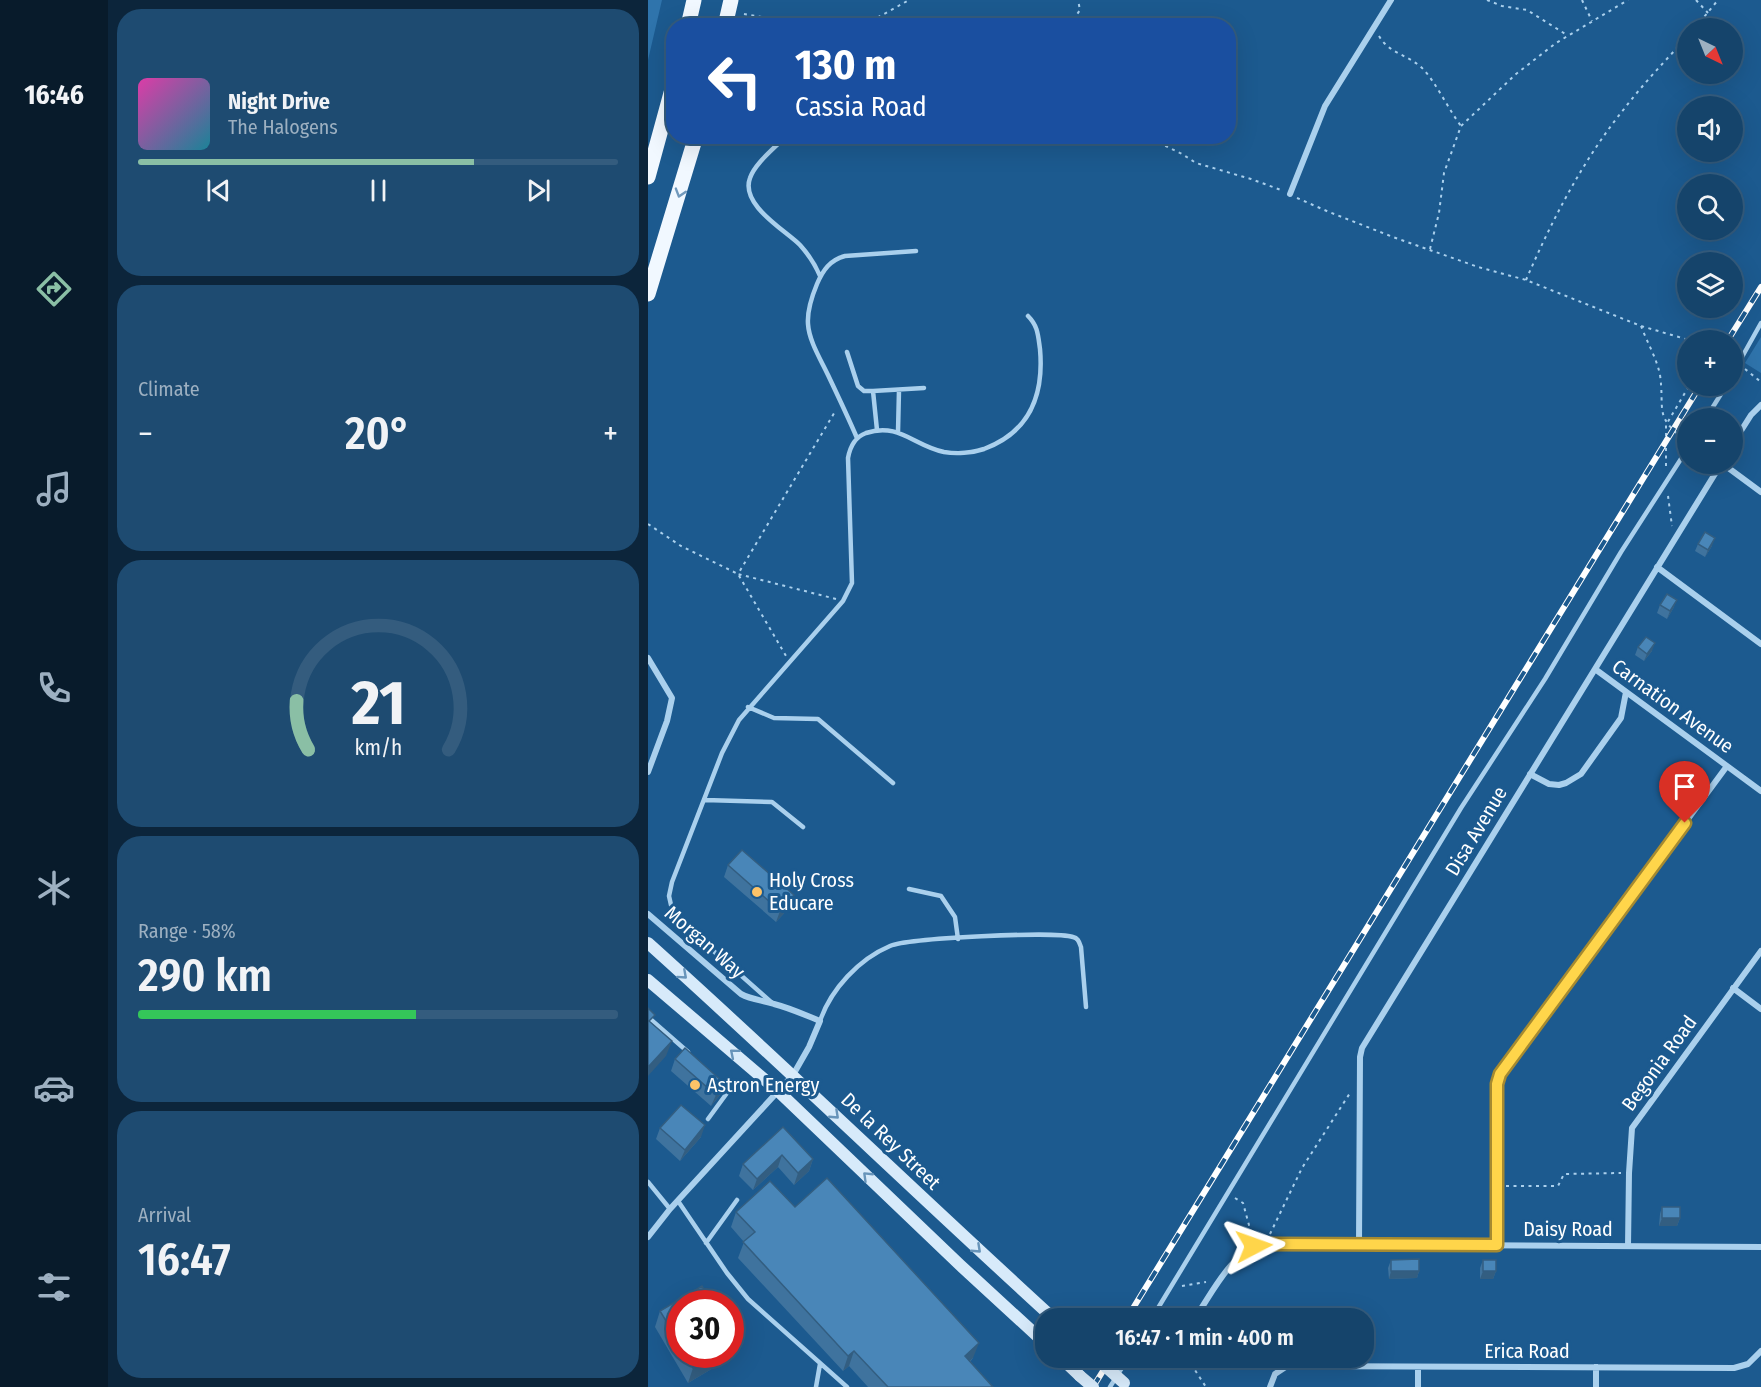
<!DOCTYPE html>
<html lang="en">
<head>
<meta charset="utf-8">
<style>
	:root { --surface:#15446b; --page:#1e4b71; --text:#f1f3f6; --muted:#9db0c1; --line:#345c7e; --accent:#8abfa5 }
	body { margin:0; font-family:"Fira Sans Condensed",sans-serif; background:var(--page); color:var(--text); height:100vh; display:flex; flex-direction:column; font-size:22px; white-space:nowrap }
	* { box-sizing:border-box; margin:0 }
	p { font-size:20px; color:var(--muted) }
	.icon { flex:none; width:33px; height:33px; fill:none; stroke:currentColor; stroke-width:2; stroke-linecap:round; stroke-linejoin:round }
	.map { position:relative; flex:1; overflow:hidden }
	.sheet { display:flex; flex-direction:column; gap:9px; padding:9px; background:#0c253b; width:540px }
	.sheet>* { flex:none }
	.top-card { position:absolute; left:18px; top:18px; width:570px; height:126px; border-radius:24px; box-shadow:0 6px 24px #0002,0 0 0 2px var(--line); background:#1a4fa0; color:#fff; overflow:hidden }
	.needle { width:39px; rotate:137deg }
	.tools { position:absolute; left:1029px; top:18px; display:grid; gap:12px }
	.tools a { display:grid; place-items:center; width:66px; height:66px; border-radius:50%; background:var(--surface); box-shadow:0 6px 24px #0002,0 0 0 2px var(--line); font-size:30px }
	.speed { position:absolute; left:18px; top:1290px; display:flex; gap:12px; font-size:30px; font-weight:700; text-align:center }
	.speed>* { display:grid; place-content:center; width:78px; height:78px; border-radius:50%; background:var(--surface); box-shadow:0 6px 24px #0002,0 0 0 2px var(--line); line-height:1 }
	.speed .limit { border:9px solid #d22; background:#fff; color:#111 }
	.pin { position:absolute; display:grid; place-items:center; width:51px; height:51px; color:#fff; margin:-62px -26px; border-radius:50% 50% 50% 0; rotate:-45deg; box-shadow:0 0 6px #0007 }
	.pin .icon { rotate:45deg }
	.me { position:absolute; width:66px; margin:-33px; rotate:86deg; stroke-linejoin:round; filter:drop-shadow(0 0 4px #0008) }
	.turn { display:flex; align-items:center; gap:21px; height:126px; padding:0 30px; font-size:27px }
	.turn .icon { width:78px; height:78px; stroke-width:2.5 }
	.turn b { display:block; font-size:42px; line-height:51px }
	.big { font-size:45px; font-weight:600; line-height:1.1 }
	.sheet .widget { flex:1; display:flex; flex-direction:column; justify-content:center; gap:9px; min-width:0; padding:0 21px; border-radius:24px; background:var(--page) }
	.sheet .dial { align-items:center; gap:0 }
	.dial svg { height:156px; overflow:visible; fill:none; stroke:var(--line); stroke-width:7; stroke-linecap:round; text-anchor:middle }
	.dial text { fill:var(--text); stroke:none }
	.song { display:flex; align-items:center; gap:18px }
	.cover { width:72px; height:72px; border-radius:9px; background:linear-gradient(135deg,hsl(320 70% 55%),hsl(190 70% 35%)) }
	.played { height:6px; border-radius:3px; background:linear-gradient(90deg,var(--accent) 70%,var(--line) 70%) }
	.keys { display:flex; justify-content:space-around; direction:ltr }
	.heat { display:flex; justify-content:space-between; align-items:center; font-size:33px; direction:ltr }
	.charge { height:9px; border-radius:4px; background:linear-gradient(90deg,#34c759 58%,var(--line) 0) }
	.trip { position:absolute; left:387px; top:1308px; width:339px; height:60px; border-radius:24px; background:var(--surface); box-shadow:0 6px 24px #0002,0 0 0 2px var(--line); font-weight:600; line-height:60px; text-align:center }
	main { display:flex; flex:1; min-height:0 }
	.tabs { display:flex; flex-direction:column; width:108px; justify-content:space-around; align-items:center; background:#081b2b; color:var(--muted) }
	.tabs .icon { width:42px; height:42px }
	.tabs .active { color:var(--accent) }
	.tabs b { font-size:27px; color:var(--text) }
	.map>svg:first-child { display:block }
</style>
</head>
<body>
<main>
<nav class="tabs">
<b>16:46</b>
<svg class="icon active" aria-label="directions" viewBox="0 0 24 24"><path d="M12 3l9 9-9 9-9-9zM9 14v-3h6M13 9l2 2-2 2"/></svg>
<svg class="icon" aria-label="music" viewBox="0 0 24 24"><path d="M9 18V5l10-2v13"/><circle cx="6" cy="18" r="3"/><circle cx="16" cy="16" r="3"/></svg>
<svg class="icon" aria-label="phone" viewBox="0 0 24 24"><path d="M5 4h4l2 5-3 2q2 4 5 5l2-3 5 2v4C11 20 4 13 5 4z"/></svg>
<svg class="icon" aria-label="climate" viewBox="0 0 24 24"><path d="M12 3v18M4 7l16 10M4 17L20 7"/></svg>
<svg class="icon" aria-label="car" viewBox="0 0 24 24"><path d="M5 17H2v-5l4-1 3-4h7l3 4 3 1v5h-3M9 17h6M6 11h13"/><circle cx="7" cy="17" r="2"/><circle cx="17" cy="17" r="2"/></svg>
<svg class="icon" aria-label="filters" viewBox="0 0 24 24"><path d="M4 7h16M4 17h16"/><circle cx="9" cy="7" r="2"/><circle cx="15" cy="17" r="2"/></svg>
</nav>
<section class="sheet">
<div class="widget">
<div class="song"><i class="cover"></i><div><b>Night Drive</b><p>The Halogens</p></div></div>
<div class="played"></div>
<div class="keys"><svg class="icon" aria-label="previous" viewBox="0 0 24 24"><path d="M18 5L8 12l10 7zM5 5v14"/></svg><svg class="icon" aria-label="pause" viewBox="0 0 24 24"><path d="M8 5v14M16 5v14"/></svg><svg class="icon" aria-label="next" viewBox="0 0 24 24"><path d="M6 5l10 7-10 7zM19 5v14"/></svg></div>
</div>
<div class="widget"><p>Climate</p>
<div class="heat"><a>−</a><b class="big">20°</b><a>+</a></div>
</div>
<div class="widget dial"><svg viewBox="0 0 100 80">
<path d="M14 69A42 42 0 1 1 86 69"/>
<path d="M14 69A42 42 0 0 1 8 44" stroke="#8abfa5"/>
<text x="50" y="56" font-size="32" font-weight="700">21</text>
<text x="50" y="72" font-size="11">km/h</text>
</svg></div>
<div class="widget"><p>Range · 58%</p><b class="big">290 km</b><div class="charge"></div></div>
<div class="widget"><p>Arrival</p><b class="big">16:47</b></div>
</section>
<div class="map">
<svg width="1113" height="1387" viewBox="0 0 1113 1387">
	<rect width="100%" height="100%" fill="#1c5a8f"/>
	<path fill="#2f74ac" d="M0,0h14l-14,60z
		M1113,337v36l-16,-10z"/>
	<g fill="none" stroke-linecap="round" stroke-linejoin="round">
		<path stroke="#aad0ed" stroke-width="2" stroke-dasharray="3 4.5" stroke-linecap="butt" d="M839,0l15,6 25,4 40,25
			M934,0l10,21
			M1048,0l12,13
			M96,14c32,6 103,15 132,4 11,-5 22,-12 33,-18
			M421,26l11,-16 -2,-10
			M1047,28l23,-28
			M731,36c10,18 31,19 45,34 12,13 25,40 37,56
			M497,136l37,18 14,9 55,16 30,11
			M649,198l32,14 64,25 85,30 48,13 115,46 48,14
			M782,249l9,-36 5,-40 17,-47 55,-52 40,-31 72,-43
			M878,280c26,-60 57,-120 98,-171 19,-25 42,-49 64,-73
			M993,326c6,16 16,33 19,49 5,35 -7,42 27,66
			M1097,369l16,13
			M1018,466v-41l23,-39
			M1020,496l4,30
			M0,524l33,22 57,28 48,82
			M188,599l-98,-25 98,-164
			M858,1186h52l6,-12 57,-1
			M587,1198l8,5 10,37
			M622,1234l32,-66 48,-75
			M534,1286l24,-4
			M539,1358l19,29
			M620,1358l8,3"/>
		<path stroke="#aad0ed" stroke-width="4.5" d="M138,136c-11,12 -31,27 -36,42 -10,27 35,52 50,67 9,10 15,19 20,31
			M199,352l11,34 6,5h9l4,39
			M1084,375l29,-52
			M225,391l51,-3
			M1058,418l20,-32
			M250,432l1,-42
			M209,438c-9,-21 -19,-42 -29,-63 -7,-15 -19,-34 -20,-51 -1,-14 4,-28 9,-40 6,-14 13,-24 28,-28l71,-5
			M100,707l26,11 44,1 75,64
			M57,800l67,2 31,25
			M261,889l32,7 14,21 3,22
			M123,1002l-88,-78 -12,-19 -2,-9 3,-14 50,-129 17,-33 104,-119 9,-18 -4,-125c2,-11 7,-21 18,-25 33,-11 48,13 78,19 12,2 28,1 40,-3 46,-17 60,-55 56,-100 -2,-14 -2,-23 -12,-33
			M0,1017l40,35
			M172,1021c11,-32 39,-62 70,-75 18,-8 165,-15 183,-9 5,1 6,5 8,10l5,60
			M60,1119l19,-26 -2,-6 -4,-5
			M0,1182l22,27
			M30,1201l49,72 21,26 99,88
			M58,1243l31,-43
			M504,1318l309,-510 84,-129 76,-127 67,-104
			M168,1387l4,-23
			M462,1387l18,-29"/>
		<path stroke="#aad0ed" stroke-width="6" d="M642,194l35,-88 66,-106
			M1084,445l19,-30 10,-10
			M1075,464l38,28
			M1009,567l104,77
			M0,658l24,40 -5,23 -19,51
			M947,669l166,122
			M882,774l19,10 10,1 7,-2 15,-9 40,-56 5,-26
			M0,914l93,80c11,6 21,6 33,10 16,4 31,11 46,17l-11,26 -16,28 -123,134 -22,28
			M1085,988l28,21
			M711,1244l1,-187 2,-9 359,-584
			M849,1245v-160l3,-11 227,-308
			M980,1246l1,-73 3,-45 129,-177
			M547,1318c18,-26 36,-67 70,-74l496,3
			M622,1387l5,-13 12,-8 447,2 14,-4 13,-13
			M770,1387v-20
			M948,1387v-20"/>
		<path stroke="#d7eafa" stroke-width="12" d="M0,943c137,123 269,251 405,375
			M0,980l130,111 182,174 86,79
			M413,1358l19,18"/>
		<path stroke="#f1f8ff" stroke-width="15" d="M40,26l6,-26
			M77,26l6,-26
			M0,177l26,-95
			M0,294l48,-158"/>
		<defs>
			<path id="rail" d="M1080,340l33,-53
				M479,1318l573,-932
				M445,1387l18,-29"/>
		</defs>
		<use href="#rail" stroke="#fff" stroke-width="6"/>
		<use href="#rail" stroke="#1c5a8f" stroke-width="4" stroke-dasharray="11" stroke-linecap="butt"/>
		<path stroke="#d7eafa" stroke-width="12" d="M448,1358l28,25
			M432,1376l13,11"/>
	</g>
	<path fill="#3f739e" d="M1050,544l14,2 -7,11 -10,-6z
		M1012,605l14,2 -7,12 -10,-6z
		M990,647l14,4 -8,10 -9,-6z
		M80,865l62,42 -14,15 -52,-45z
		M27,1059l49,24 -4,12 -9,11 -40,-35z
		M135,1127l30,32 -4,12 -15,14 -16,-18 -25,23 -14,-14 4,-12z
		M12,1128l41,9 -21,24 -24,-22z
		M147,1207l178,151 -3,4 23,25h-125l-19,-21 -6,5 -105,-113 6,-16 -13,-15 5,-15z
		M1014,1207l18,11 -3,8h-18l1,-12z
		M743,1260l28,11 -2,7 -28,1 -1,-11z
		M835,1260l13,11 -3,8h-13v-11z
		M32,1304v50h50l6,-11 -6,15 -42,25 -33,-56 5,-16z"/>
	<path fill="#335e81" d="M1067,538l-3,8 -7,11 3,-7z
		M1029,600l-3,7 -7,12 3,-8z
		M1007,643l-3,8 -8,10 3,-7z
		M146,895l-4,12 -14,15 4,-11z
		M24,1041l-6,15 -18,20v-9z
		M76,1083l-4,12 -9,11 5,-11z
		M57,1125l-4,12 -21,24 5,-11z
		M134,1155l-4,12 -25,23 4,-11z
		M165,1159l-4,12 -15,14 4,-12z
		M1014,1218h18l-3,8h-18z
		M743,1271h28l-2,7 -28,1z
		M835,1271h13l-3,8h-13z
		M88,1343l-6,15 -42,25 5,-15 23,-14h14v-8z
		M331,1343l-6,15 -14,13 6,-15z
		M206,1351l-5,15 -6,5 5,-15z"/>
	<path fill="#4986b8" stroke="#335e81" stroke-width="1.5" d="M1057,532l10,6 -7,12 -10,-6z
		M1019,594l10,6 -7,11 -10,-6z
		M998,637l9,6 -8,11 -9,-7z
		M94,850l52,45 -14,16 -52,-46z
		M0,1008l7,7 -6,6 23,20 -24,26z
		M37,1048l39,35 -8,12 -41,-36z
		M33,1105l24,20 -20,25 -25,-22z
		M135,1127l30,32 -15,14 -16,-18 -25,24 -14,-15z
		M179,1178l152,165 -14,13 28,31h-105l-34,-36 -6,5 -105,-114 12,-10 -19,-20 34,-31 25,26z
		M1014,1207h18v11h-18z
		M771,1259v12h-28v-11z
		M835,1260h13v11h-13z
		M54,1286l10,18h-32v40l-20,-33z
		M82,1334l6,9 -6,3z
		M37,1354h31l-23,14z"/>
	<defs><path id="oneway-chevron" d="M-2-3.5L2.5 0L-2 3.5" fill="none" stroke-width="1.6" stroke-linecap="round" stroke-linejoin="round" transform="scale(1.5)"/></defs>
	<use stroke="#7199bc" href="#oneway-chevron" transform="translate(32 193) rotate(107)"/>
	<g stroke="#6794ba">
		<use href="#oneway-chevron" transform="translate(35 975) rotate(42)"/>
		<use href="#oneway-chevron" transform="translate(86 1053) rotate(-140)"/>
		<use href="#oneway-chevron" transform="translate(187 1115) rotate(43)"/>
		<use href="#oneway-chevron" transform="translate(219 1176) rotate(-136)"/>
		<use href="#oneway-chevron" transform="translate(329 1249) rotate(43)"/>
	</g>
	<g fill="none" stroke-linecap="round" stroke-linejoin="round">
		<defs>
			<path id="route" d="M606,1246l11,-2 232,1v-161l3,-10 185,-251"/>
		</defs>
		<use href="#route" stroke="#a68a30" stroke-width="15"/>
		<use href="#route" stroke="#ffd54a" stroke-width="10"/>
	</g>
	<g fill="#fdc368" stroke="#1c5a8f" stroke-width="2">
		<circle cx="109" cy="892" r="6"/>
		<circle cx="47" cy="1085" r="6"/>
	</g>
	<g text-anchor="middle" stroke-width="6" stroke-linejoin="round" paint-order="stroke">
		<g font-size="20" fill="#fff" stroke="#1c5a8f">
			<text transform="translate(1025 706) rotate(36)" y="7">Carnation Avenue</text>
			<text transform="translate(828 831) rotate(-59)" y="7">Disa Avenue</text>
			<text transform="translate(57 942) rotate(41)" y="7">Morgan Way</text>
			<text transform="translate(1011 1063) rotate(-54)" y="7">Begonia Road</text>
			<text transform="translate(243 1141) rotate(44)" y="7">De la Rey Street</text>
			<text x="920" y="1236">Daisy Road</text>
			<text x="879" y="1358">Erica Road</text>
		</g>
		<g font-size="20" fill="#fff" stroke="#1c5a8f" text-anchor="start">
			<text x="121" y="887">Holy Cross<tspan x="121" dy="23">Educare</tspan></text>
			<text x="59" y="1092">Astron Energy</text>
		</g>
	</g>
</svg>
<div class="tools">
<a><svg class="needle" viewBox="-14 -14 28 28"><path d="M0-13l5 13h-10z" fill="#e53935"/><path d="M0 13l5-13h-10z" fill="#9db0c1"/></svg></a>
<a><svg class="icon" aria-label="sound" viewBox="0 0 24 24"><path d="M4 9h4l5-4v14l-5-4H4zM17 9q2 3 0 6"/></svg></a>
<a><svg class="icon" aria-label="search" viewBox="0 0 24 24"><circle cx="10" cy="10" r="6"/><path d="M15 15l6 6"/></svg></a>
<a><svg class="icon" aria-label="layers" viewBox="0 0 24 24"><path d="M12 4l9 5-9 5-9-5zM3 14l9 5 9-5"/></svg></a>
<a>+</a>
<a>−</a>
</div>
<div class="speed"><div class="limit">30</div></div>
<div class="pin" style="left:1037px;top:823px;background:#d93025"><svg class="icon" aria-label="arrive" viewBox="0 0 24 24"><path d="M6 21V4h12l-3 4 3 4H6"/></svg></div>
<svg class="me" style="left:606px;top:1246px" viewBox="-20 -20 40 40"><path d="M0-17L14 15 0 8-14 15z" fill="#ffd54a" stroke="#fff" stroke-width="4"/></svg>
<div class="trip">16:47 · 1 min · 400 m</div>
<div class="top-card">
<div class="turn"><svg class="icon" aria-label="left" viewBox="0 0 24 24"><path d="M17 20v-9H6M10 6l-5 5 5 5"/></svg><div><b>130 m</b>Cassia Road</div></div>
</div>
</div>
</main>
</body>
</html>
